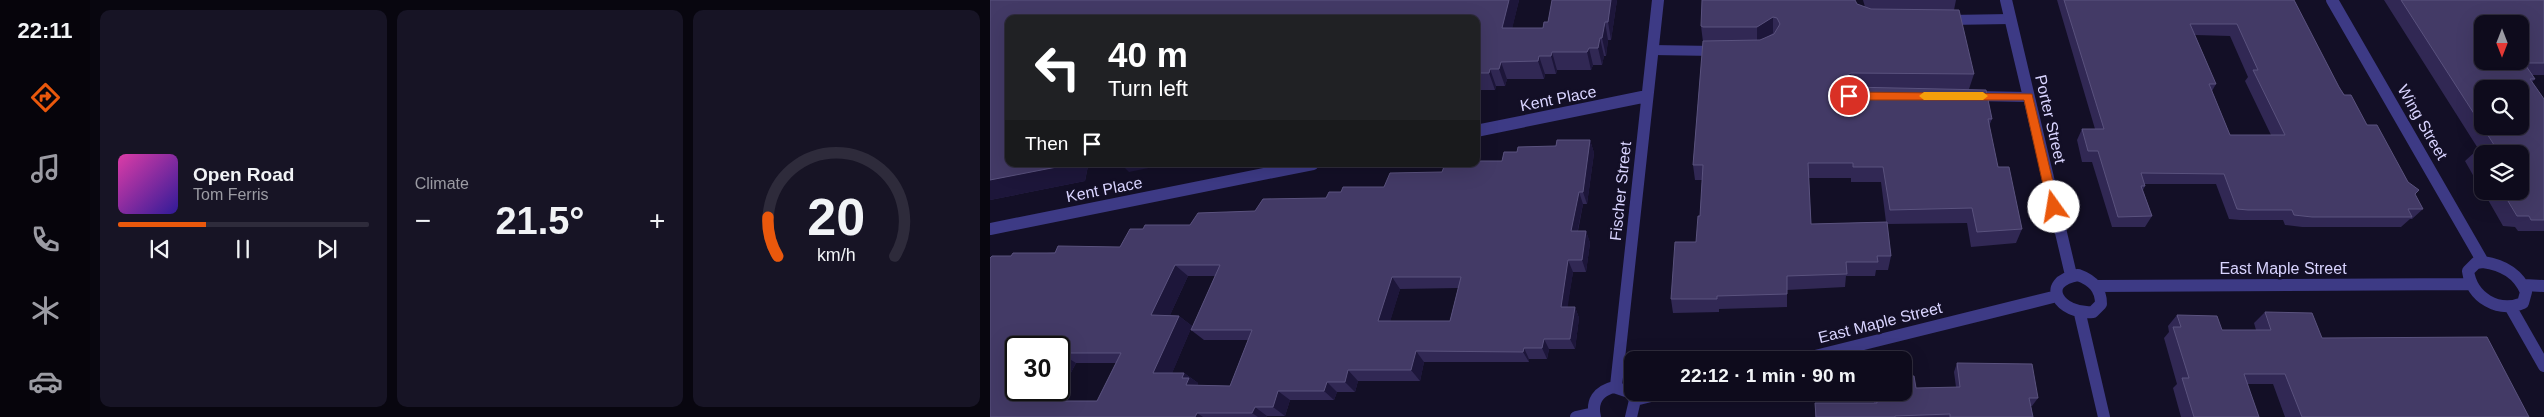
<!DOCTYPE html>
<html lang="en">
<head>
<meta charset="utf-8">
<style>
	:root { --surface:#0e0b1c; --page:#171425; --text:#f1f3f6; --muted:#9b9ba3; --line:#2e2b3b; --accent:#ea580c }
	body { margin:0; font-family:Arial,sans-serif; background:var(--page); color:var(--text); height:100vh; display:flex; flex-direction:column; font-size:19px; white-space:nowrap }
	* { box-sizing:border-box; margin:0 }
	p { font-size:16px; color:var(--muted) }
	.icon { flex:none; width:28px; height:28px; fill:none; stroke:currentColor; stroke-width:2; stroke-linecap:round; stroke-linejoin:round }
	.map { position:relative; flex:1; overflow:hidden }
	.panel { display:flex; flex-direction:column; gap:10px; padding:10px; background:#08060f; width:900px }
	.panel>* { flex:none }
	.banner { position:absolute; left:15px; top:15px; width:475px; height:152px; border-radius:10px; box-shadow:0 5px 20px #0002,0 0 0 1px var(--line); background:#202124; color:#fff; overflow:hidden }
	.needle { width:32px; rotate:180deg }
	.tools { position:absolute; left:1484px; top:15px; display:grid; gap:10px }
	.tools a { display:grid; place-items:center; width:55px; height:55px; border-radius:10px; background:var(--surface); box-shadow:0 5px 20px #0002,0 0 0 1px var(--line); font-size:25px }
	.speed { position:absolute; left:15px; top:336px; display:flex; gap:10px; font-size:25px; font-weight:700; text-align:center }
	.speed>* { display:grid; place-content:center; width:65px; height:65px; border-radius:50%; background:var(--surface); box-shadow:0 5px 20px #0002,0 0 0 1px var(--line); line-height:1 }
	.speed .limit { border:2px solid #111; border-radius:8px; background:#fff; color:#111 }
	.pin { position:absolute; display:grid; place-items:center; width:42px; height:42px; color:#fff; margin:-21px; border:2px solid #fff; border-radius:50%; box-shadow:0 1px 5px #0007 }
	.me { position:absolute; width:55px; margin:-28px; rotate:347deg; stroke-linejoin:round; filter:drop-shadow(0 0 4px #0008) }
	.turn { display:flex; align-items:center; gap:18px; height:105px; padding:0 20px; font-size:22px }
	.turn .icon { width:65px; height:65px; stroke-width:2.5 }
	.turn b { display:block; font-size:35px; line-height:42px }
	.then { display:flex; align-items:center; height:48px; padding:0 20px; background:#0003; gap:10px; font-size:19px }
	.big { font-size:38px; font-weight:800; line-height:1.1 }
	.panel .card { flex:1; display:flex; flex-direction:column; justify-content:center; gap:8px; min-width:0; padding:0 18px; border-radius:10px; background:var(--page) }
	.panel .dial { align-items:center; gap:0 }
	.dial svg { height:130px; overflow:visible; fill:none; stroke:var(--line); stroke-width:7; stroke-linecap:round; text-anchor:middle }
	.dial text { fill:var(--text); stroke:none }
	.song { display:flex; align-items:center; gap:15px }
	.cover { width:60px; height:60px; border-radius:8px; background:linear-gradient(135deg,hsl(320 70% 55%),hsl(250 70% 35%)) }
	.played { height:5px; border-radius:2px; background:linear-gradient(90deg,var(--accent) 35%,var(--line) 35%) }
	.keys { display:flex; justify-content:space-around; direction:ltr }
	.heat { display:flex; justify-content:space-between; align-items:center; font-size:28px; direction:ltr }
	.panel .tiles { flex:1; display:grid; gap:10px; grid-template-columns:repeat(3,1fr) }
	.trip { position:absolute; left:634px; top:351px; width:288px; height:50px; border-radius:10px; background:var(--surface); box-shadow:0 5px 20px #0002,0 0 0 1px var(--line); font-weight:800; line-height:50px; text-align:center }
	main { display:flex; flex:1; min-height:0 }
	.menu { display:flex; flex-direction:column; width:90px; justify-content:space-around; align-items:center; background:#06040b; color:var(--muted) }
	.menu .icon { width:35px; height:35px }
	.menu .current { color:var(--accent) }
	.menu b { font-size:22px; color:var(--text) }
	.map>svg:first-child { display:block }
</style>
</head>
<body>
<main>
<nav class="menu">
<b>22:11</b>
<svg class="icon current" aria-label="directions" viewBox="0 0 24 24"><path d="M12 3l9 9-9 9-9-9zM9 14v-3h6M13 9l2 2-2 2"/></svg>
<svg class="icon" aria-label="music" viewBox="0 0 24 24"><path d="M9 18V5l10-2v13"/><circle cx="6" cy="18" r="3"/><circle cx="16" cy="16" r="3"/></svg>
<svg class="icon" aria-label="phone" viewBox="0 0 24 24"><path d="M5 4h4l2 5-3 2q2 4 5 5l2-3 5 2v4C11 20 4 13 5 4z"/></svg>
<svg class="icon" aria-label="climate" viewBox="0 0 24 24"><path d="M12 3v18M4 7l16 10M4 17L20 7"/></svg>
<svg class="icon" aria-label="car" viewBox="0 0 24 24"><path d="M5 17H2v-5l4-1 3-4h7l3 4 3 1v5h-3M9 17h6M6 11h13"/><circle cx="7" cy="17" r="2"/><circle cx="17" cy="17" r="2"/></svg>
</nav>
<section class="panel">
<div class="tiles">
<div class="card">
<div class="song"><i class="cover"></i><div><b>Open Road</b><p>Tom Ferris</p></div></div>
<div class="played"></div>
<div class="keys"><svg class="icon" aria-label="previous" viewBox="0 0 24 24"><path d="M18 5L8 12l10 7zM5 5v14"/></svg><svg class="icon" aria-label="pause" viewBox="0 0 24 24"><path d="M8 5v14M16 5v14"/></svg><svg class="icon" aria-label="next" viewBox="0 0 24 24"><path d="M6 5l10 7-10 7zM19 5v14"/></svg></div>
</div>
<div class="card"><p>Climate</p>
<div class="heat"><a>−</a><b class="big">21.5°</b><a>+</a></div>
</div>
<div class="card dial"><svg viewBox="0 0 100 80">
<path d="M14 69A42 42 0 1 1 86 69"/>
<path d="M14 69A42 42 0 0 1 8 45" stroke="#ea580c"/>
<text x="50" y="56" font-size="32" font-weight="700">20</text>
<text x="50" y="72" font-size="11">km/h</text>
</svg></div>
</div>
</section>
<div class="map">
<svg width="1554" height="417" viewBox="0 0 1554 417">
	<rect width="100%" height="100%" fill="#130f26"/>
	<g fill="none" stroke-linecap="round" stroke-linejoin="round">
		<path stroke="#3d3a85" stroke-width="10" d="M959,20l61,-1
			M662,50l62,1
			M984,96l54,1"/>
		<path stroke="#3d3a85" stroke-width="12" d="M1016,0l65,275
			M1342,0l151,262
			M486,131l171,-35
			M0,229l323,-65
			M1493,262c20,3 35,11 43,30l-3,11c-25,10 -51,-5 -55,-32l8,-8z
			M1088,275c14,5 23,13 23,29l-8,8c-33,3 -55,-30 -15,-37z
			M1534,285l20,1
			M1107,286l373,-2
			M1521,308l33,58
			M1090,314l24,103
			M809,360l258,-64
			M626,386l42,-386
			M645,400l32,-8
			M586,417l18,-4
			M605,417c-4,-16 3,-26 19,-30l15,5 6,8 -4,17"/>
	</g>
	<path fill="#312854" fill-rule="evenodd" d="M0,0h529l-7,28h31l1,-6h4l4,-22h65l-6,40h-3l-2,16h-2l-2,9h-9l-2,5h-34l-1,4h-11l-1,5h-37l-2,7h-9l-1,4h-19v-71h-467v145h91l-12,2 -3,15 -95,19z
		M873,0h93l-2,10 20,64 -5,15 23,30 -3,7 9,41 24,62 -6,14 -45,4 -4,-24 -80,1 4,32 -3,14h-12l-1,6h-29l-1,11 -58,3v17l-68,2v3l-46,1 -2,-14 25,-57 4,-26 2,-36h-7l-2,-15 10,-123 -2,-16 156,-22 8,3zM819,178h42v4h30l5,40 -75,2z
		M1067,0h237l45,87 69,95 15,27 -11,10h-2l-9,8h-99l-17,-2 -2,-5h-43l-11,-1 -13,-35h-72l1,2 -2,4 9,26 -7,11h-33l-20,-65h-10l-5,-22 5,-11h13zM1205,35l35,1 18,41 -3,4 26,54h-41l-18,-44 4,-7z
		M1394,0h160v75h-12l3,4 -3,3 12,17v132h-26l-3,-4 -12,-1 -20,-35h37l-38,-37v37l-17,-30 12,-11h2z
		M600,140l4,13 -7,51h-4l-5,27h8l4,12 -4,29h-13l-6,35h8l4,11 -4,31h-26l-2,10h-18v3h-105l-4,19h-62l-3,11h-18l-3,8h-44l-5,16h-18v1h-277l21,-161 109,-9 23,-18 47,-4 65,-14 71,-13 15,-6 43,-5 58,-15 60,-11 15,-9zM198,276h27l-24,54 13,10h44l-18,46 -32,-1 -1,-1 1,-1 -14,-10h-12l20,-47 -13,-10 -9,-1zM468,288l-8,33h-60l10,-32zM86,363h40l-19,38h-41z
		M1275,312l57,26 207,79h-244l-12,-33h-26l12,33h-78l-8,-29 4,-4 -13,-46 5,-6 -1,-6 9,-11 45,15h34l-2,-7z
		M967,363l81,35 -6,8h-1l2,11h-218v-14h59l-1,-11h29l14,-4 40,-1 -2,-15z"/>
	<path fill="#1d163a" d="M519,0h10l-11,46 -6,-18z
		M621,0h6l-6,40 -3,-18z
		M783,17v16l-16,10v-16z
		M615,22l3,18 -2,16 -4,-18z
		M610,38l4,18 -2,9 -4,-17z
		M599,48l4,17 -2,5 -4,-18z
		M562,52l5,18 -1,4 -5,-18z
		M549,56l6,18 -1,5 -6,-18z
		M511,62l6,17 -2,7 -6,-17z
		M500,69l6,17 -1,4 -6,-17z
		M861,73l-2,16 -6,3 2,-16z
		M600,140l4,13 -7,51 -4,-12z
		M77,164h33l-12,2 -3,15 -95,19v-20z
		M131,164h47l-39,8z
		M589,192l4,12 -8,39 -4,-12z
		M596,231l4,12 -4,29 -4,-12z
		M578,260l5,12 -7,46 -5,-11z
		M185,265l13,11 -23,50 -14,-11z
		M402,277l8,12 -13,43 -9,-11z
		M585,307l4,11 -4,31 -5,-10z
		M189,316l13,10 -24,57 -15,-10z
		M554,339l5,10 -2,10 -5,-11z
		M534,348l5,11v3l-6,-10z
		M426,351l8,11 -4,19 -9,-11z
		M70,353l16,10 -25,48 -18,-10 6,-11h20v-36z
		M358,370l10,11 -3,11 -10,-10z
		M194,373l14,10 -1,1 6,4 -17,-3 -4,-7z
		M337,382l10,10 -3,8 -10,-9z
		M288,391l12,9 -5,16 -12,-9z
		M265,407l12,9v1h-9l-6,-4z
		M207,413l6,4h-8z"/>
	<path fill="#433a66" stroke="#5a527e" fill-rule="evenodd" d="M0,0h519l-7,28h41l1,-6h4l4,-22h59l-3,22h-3l-3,16h-2l-2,10h-9l-2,4h-35l-1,4h-12l-1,5 -37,1 -2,7h-9l-1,4h-13v-54h-467v145h58v1l-77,15z
		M712,0h153l2,4 14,5 88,1 15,64 -123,-1 -6,3v7l6,4 135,3 6,29h-4l10,48h11l13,62 -45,3 -5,-24 -82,2 -7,-43h-30v-4h-45l3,61 76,-2 4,34h-14l1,6h-32l1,12 -60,2v18l-70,2v3h-46l4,-57h21l2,-26h2l3,-51h-10l10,-124 57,-1 14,-6 6,-10 -3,-6 -4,-1 -16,10h-54l-2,-1z
		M1074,0h230l45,87 5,8h7l16,30h10l31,57 11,8 -4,4 8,15h-15l4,8h-100l-18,-2 -2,-5h-44l-11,-1 -13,-35 -83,-1 4,13h-4l11,30 -34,1 -20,-66h-10l-6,-22h22zM1200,24h47l21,46h-5l32,65h-55l-21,-51h7z
		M1411,0h143v63h-20l11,16h-5l14,20v121h-13l-2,-4h-12l-15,-25h18v-37h-38v6l-5,-10 21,1zM1492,24h38v37h-38zM1492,89h38v37h-38z
		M567,140h33l-7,52h-4l-8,39h15l-4,29h-14l-7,47h14l-5,32h-26l-2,9h-18l-1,4 -107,-1 -5,19h-63l-3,12h-18l-3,9h-46l-5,16h-18l-3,6h-55l-2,4h-205v-159l2,-2h19l2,-3h42l3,-7 62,1 10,-18h13l2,-4h45l8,-12 57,-2 8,-12 63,-1 3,-6h12l2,-5h41l6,-14 52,-1 3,-8h31v-3h26l2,-9h13l1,-5 38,-1zM185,265h45l-29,65h61l-22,56 -44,-1 3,-7h-7l2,-5h-31l26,-57 -28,-1zM402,277h69l-11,44h-72zM26,348h43v6l1,-1h61l-24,48h-64l6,-11h-23z
		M1275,312l47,1 10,25 165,-1 42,80h-227l-17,-43h-41l15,43h-65l-12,-39h7l-16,-51h8l-4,-12 40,1 5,14h49z
		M967,363l75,1 6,34h-9l4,19h-83v-3l-55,2v1h-79l-1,-14h62l-1,-11h26v-16h12l2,12 44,-1z"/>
	<path fill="#ea580c" stroke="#983908" d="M859,92l183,2 27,113 -1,3 -4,1 -6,-4 -24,-107h-175l-5,-4z"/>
	<path fill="#f59e0b" d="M934,92h59l5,4 -5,4h-59l-5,-4z"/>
	<g text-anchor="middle" stroke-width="5" stroke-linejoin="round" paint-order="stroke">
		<g font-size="16" fill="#d9d4ff" stroke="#130f26">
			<text transform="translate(568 98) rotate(-11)" y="6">Kent Place</text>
			<text transform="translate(1061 119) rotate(77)" y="6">Porter Street</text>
			<text transform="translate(1433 122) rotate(60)" y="6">Wing Street</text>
			<text transform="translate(114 189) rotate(-11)" y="6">Kent Place</text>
			<text transform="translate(630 191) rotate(-84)" y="6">Fischer Street</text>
			<text x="1293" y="274">East Maple Street</text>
			<text transform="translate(890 322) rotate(-14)" y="6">East Maple Street</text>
		</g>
	</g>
</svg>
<div class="tools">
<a><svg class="needle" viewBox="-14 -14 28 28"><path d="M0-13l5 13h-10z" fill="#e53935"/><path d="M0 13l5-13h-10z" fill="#9b9ba3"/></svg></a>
<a><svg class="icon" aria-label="search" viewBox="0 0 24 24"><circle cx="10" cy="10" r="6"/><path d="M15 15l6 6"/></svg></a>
<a><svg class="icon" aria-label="layers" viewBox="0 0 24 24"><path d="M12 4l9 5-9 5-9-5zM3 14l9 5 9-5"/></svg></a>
</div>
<div class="speed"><div class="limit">30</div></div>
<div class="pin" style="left:859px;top:96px;background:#d93025"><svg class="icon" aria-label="arrive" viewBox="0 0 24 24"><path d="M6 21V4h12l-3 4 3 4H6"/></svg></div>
<svg class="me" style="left:1064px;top:207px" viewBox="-20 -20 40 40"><circle r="19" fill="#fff"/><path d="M0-13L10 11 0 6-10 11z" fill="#ea580c"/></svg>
<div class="trip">22:12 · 1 min · 90 m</div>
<div class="banner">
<div class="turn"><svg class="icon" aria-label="left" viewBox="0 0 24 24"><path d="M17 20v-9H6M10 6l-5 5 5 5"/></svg><div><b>40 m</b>Turn left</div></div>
<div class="then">Then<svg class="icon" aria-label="arrive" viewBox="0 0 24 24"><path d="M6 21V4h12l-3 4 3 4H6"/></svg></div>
</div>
</div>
</main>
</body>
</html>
